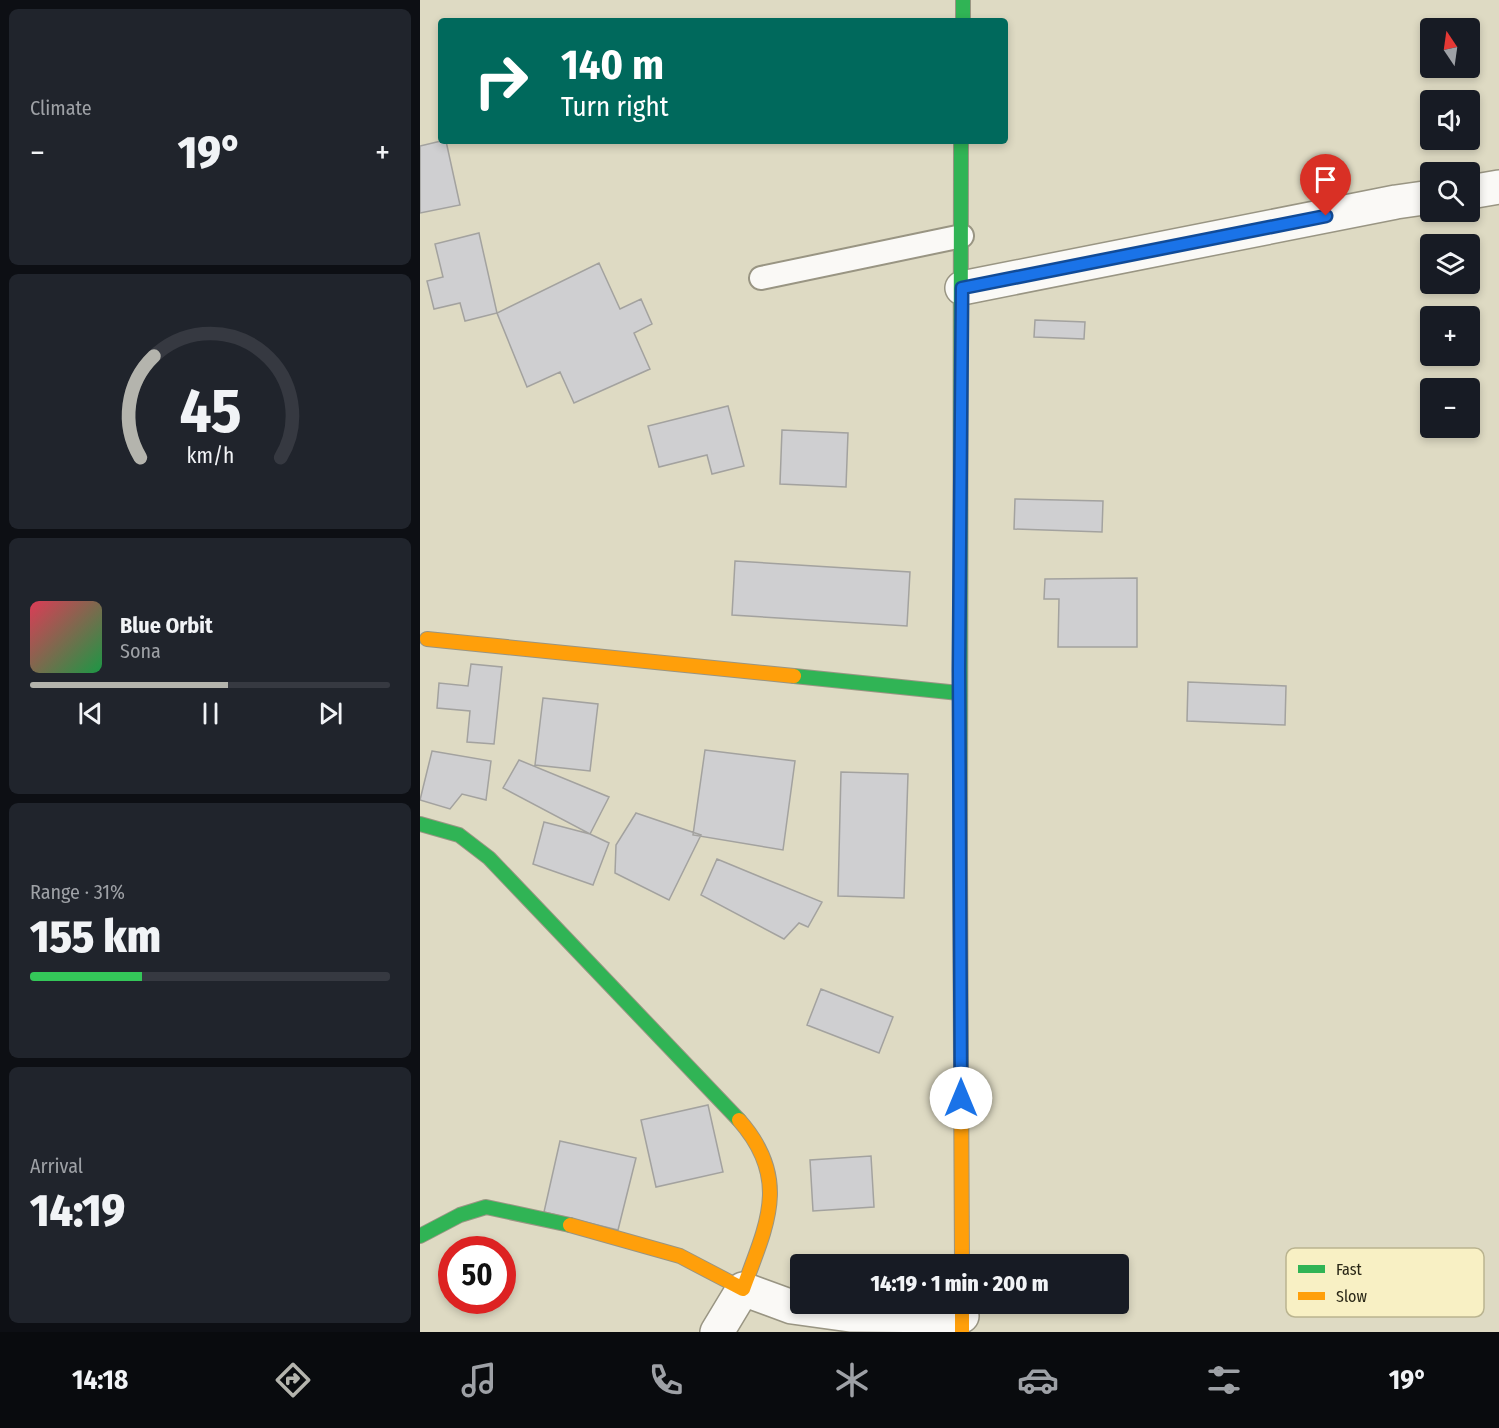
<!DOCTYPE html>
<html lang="en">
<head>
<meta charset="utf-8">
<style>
	:root { --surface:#171b24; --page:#20242c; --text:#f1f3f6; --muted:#9ea1a6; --line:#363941; --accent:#b4b4ad }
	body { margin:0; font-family:"Fira Sans Condensed",sans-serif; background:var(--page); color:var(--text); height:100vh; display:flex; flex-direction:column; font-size:22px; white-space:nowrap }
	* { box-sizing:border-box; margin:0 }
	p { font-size:20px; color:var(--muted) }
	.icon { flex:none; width:33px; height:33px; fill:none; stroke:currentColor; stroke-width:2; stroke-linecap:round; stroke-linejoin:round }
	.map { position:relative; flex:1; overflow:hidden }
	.sheet { display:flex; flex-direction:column; gap:9px; padding:9px; background:#0d0f14; width:420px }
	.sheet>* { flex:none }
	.guide { position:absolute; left:18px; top:18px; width:570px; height:126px; border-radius:6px; box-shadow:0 3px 9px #0003; background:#00695c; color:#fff; overflow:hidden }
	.needle { width:39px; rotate:347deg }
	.tools { position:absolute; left:1000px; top:18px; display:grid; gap:12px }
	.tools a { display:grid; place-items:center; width:60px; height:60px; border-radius:6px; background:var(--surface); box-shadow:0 3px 9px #0003; font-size:30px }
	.speed { position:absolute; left:18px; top:1236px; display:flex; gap:12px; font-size:30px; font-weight:700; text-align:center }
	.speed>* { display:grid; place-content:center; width:78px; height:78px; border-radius:50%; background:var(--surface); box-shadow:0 3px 9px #0003; line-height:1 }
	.speed .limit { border:9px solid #d22; background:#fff; color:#111 }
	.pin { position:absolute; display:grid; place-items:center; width:51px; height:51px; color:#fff; margin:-62px -26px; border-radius:50% 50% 50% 0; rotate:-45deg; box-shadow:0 0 6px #0007 }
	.pin .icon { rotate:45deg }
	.me { position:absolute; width:66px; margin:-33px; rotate:0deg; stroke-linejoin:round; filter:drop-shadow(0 0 4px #0008) }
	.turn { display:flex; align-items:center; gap:21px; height:126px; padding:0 24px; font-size:27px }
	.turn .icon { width:78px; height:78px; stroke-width:2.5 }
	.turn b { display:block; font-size:42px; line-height:51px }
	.big { font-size:45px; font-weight:800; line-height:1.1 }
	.sheet .widget { flex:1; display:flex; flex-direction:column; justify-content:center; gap:9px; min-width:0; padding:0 21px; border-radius:9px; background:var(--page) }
	.sheet .dial { align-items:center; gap:0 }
	.dial svg { height:156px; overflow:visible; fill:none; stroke:var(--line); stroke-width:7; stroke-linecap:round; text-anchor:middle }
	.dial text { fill:var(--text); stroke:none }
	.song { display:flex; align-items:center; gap:18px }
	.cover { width:72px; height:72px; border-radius:9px; background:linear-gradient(135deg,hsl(350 70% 55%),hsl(140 70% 35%)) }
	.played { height:6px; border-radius:3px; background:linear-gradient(90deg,var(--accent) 55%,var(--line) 55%) }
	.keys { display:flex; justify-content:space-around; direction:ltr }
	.heat { display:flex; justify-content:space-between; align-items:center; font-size:33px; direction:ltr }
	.charge { height:9px; border-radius:4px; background:linear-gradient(90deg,#34c759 31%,var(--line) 0) }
	.trip { position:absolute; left:370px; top:1254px; width:339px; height:60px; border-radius:6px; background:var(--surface); box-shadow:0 3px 9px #0003; font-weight:800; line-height:60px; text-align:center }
	.dock { display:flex; height:96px; justify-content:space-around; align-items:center; background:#090b0e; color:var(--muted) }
	.dock .icon { width:42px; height:42px }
	.dock .selected { color:var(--accent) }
	.dock b { font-size:27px; color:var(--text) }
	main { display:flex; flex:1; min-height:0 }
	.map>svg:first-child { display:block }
</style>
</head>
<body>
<main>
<section class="sheet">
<div class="widget"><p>Climate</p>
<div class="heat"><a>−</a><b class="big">19°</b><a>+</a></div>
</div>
<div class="widget dial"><svg viewBox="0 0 100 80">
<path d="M14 69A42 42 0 1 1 86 69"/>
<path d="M14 69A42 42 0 0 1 21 17" stroke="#b4b4ad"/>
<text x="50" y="56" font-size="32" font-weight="700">45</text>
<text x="50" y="72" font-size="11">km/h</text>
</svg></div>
<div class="widget">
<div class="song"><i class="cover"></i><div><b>Blue Orbit</b><p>Sona</p></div></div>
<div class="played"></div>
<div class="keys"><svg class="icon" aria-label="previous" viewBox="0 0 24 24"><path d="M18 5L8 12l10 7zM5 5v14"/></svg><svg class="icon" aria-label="pause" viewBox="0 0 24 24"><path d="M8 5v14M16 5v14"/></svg><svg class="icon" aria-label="next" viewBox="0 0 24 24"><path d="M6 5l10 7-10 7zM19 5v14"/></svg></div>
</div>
<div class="widget"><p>Range · 31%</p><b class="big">155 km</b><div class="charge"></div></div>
<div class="widget"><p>Arrival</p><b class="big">14:19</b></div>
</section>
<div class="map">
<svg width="1079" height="1332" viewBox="0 0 1079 1332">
	<rect width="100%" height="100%" fill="#dedac3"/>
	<path fill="#cfcfd1" stroke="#a3a29f" stroke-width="1.5" d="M21,141h5l14,64 -40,8v-67z
		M59,233l18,80 -32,8 -5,-18 -26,6 -7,-28 16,-4 -8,-33z
		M179,263l21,46 21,-10 11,25 -18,9 16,36 -76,34 -14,-31 -33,15 -30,-74z
		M615,320l50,2 -1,17 -50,-2z
		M308,406l16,60 -32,8 -5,-19 -48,12 -11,-41z
		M362,430l66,3 -2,54 -66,-3z
		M595,499l88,2 -1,31 -88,-3z
		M315,561l175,11 -3,54 -175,-11z
		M717,578v69h-79l1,-48h-15l1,-20z
		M51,664l31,3 -8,77 -27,-2 3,-31 -33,-3 2,-25 29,3z
		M768,682l98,4 -1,39 -98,-4z
		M123,698l55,6 -8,67 -55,-6z
		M285,750l90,11 -12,89 -90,-15z
		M12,751l59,10 -5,39 -24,-6 -12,15 -30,-9z
		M99,760l90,37 -19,37 -87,-46z
		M421,772l67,2 -4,124 -66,-2z
		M216,813l65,22 -32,65 -54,-27 1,-28z
		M124,822l46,12 19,9 -16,42 -60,-21z
		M297,859l46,19 59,24 -14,25 -9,-4 -15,16 -83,-44z
		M401,989l72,28 -14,36 -72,-28z
		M288,1105l15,67 -67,15 -15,-67z
		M140,1141l76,17 -18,72 -74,-18z
		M451,1156l3,51 -61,4 -3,-51z"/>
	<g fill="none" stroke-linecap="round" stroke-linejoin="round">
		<defs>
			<path id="lane" d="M341,278l201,-42"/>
			<path id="street" d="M1050,192l29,-5
				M542,288l434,-86 35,-5
				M297,1332l26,-43 49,18 58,8 112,1"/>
			<path id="fast" d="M543,0v21
				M374,676l165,17
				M0,824l39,11 30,23 250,262
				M540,860l1,-719
				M0,1236l40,-21 26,-8 84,18"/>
			<path id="slow" d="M7,639l367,37
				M540,860l2,404
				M150,1225l110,31 63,33c24,-65 48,-110 -4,-169
				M542,1304v28"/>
		</defs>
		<use href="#lane" stroke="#999583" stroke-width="26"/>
		<use href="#street" stroke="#999583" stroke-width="36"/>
		<use href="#fast" stroke="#999583" stroke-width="16"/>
		<use href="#slow" stroke="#999583" stroke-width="16"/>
		<use href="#lane" stroke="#faf9f6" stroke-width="22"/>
		<use href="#street" stroke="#faf9f6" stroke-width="33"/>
		<use href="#fast" stroke="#30b455" stroke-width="14"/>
		<use href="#slow" stroke="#ff9f0a" stroke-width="14"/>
	</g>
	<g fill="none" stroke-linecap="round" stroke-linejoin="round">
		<defs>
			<path id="route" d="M541,1098l-2,-429 3,-381 364,-72"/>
		</defs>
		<use href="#route" stroke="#114b97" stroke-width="15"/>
		<use href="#route" stroke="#1a73e8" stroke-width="10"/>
	</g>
	<rect x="866" y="1248" width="198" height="69" rx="9" fill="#f8f0c4" stroke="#bab490" stroke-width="1.5"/>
	<rect x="878" y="1265" width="27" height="8" fill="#30b455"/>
	<rect x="878" y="1292" width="27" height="8" fill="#ff9f0a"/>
	<g font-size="16" fill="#2a2717">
		<text x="916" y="1275">Fast</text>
		<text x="916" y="1302">Slow</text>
	</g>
</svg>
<div class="tools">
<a><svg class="needle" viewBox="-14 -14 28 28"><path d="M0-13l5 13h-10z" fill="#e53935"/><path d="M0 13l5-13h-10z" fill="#9ea1a6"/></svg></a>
<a><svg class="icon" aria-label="sound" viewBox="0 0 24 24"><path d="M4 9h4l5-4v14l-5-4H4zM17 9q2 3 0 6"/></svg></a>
<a><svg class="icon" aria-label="search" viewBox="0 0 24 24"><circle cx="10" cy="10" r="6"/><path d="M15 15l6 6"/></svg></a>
<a><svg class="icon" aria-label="layers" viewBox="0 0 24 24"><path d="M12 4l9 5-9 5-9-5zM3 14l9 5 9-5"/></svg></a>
<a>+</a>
<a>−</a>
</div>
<div class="speed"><div class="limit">50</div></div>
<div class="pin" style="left:906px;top:216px;background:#d93025"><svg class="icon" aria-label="arrive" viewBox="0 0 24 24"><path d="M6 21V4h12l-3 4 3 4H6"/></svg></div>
<svg class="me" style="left:541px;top:1098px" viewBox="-20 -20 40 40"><circle r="19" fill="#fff"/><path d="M0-13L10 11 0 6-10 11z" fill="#1a73e8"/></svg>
<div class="trip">14:19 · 1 min · 200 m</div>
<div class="guide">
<div class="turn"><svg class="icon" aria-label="right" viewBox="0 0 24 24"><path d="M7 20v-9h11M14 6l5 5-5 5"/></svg><div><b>140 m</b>Turn right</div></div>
</div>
</div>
</main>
<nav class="dock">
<b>14:18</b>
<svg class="icon selected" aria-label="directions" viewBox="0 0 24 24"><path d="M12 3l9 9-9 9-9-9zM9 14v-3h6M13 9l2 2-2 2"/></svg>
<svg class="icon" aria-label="music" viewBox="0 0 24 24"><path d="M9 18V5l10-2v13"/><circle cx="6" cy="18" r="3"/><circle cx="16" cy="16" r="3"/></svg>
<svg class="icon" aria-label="phone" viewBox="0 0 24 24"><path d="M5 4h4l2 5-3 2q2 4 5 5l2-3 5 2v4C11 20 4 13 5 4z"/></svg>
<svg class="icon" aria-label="climate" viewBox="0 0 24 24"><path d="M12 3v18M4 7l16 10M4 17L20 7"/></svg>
<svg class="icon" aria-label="car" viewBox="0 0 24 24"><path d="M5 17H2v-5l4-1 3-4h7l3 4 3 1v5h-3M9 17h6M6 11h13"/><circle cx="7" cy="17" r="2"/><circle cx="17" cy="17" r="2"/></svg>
<svg class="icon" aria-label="filters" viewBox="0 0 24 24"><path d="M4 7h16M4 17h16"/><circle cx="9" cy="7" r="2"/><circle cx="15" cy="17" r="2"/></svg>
<b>19°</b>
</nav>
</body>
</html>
